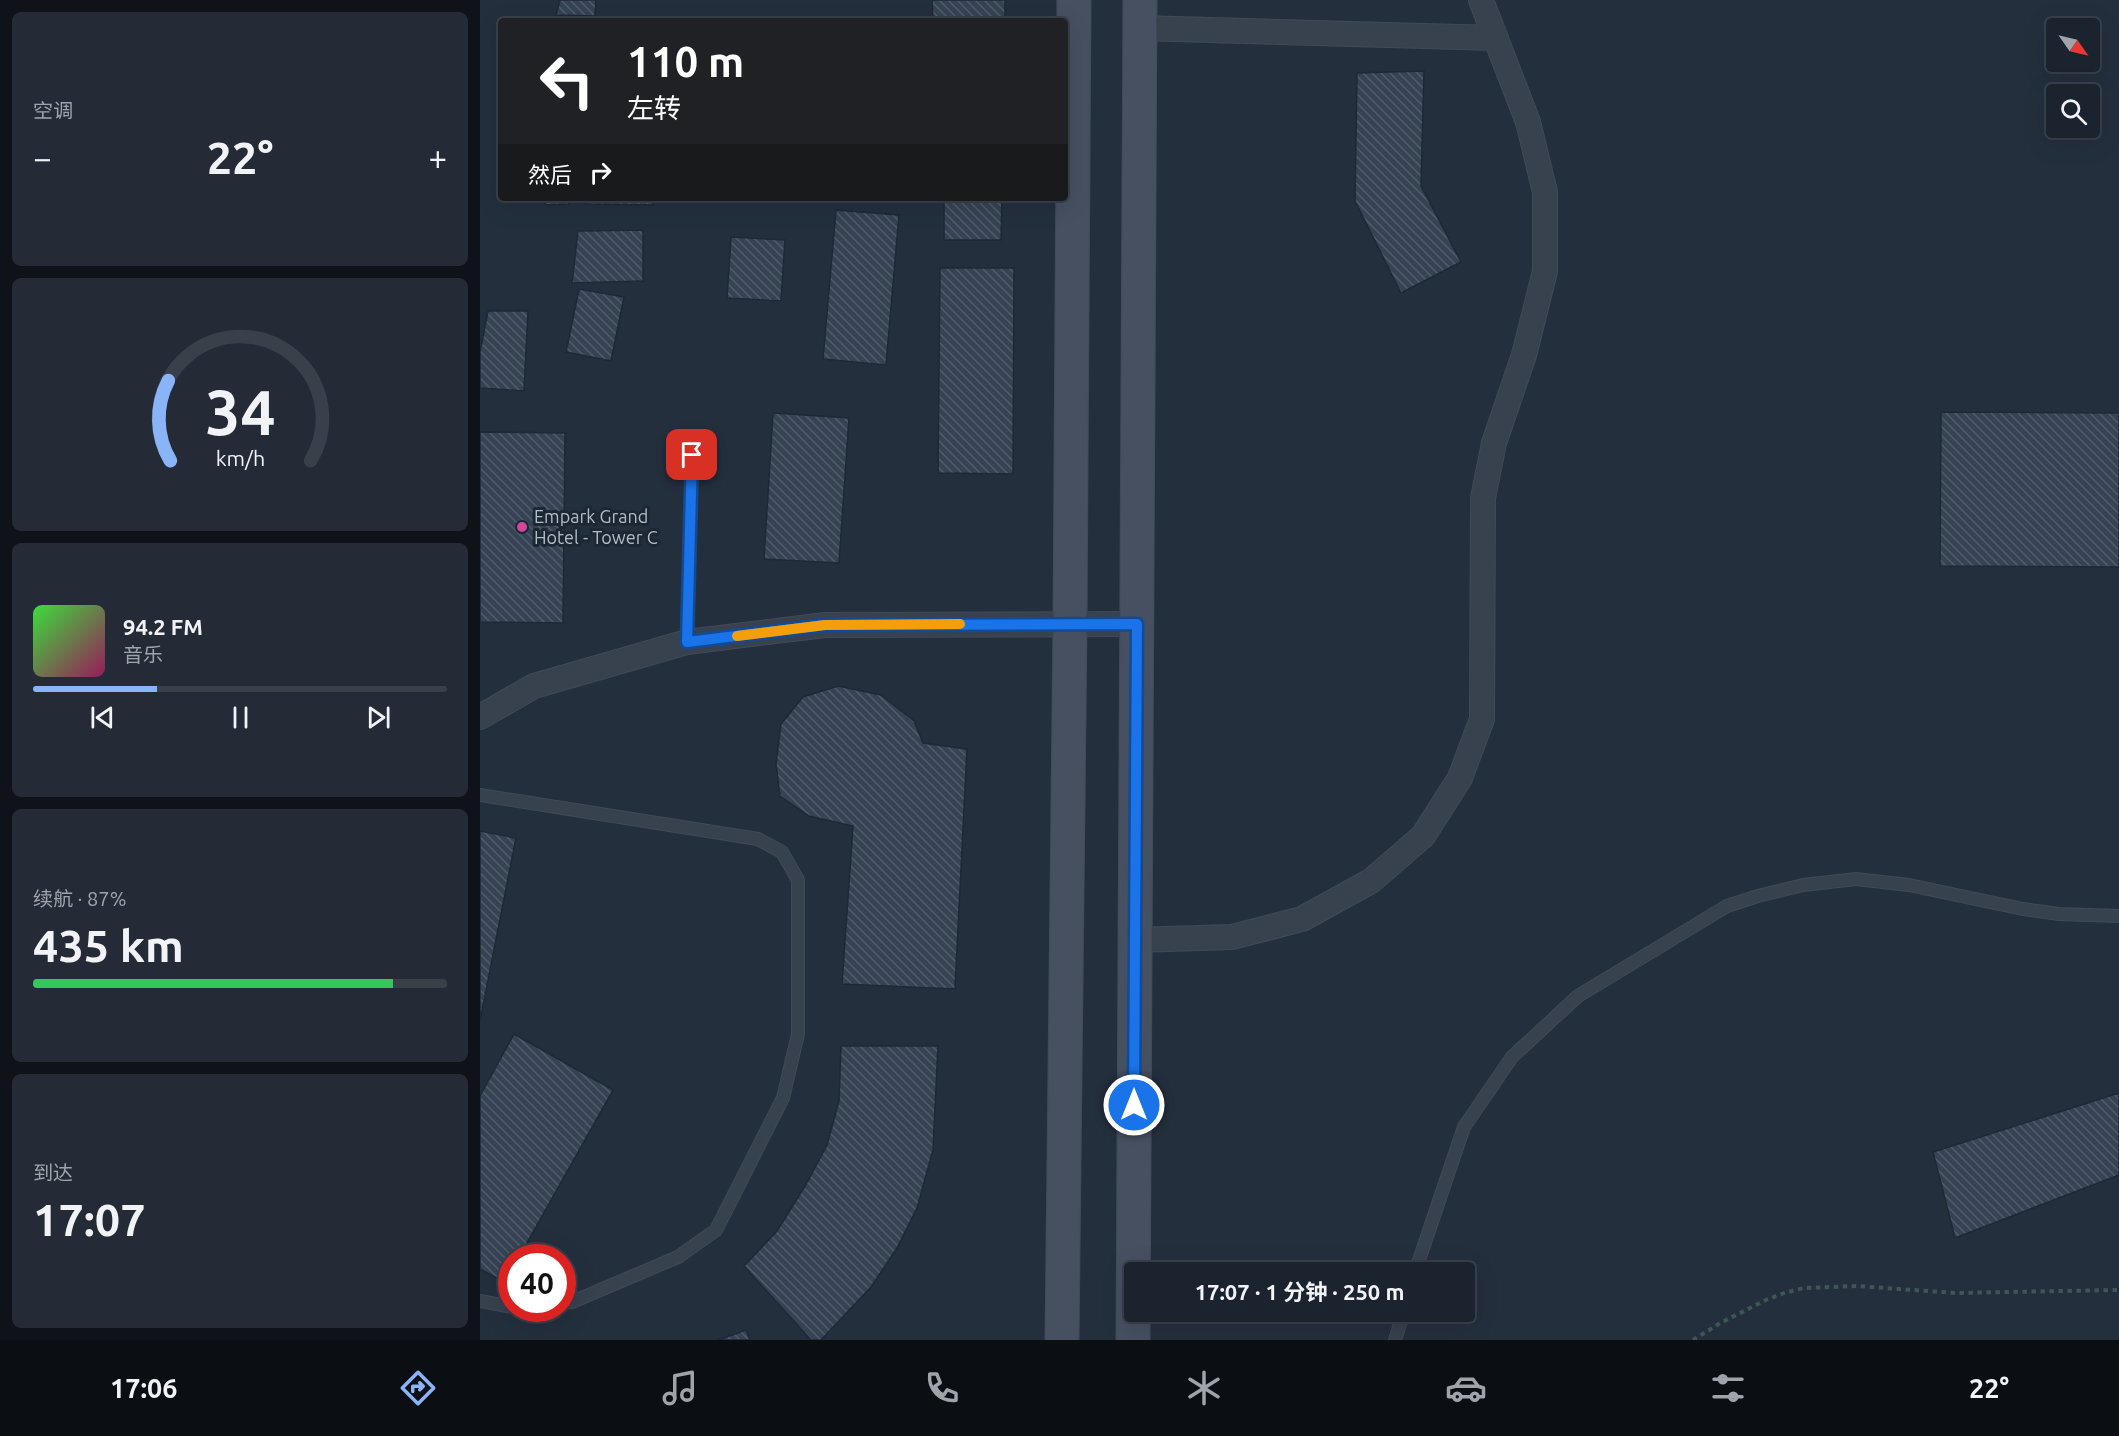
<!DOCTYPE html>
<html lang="zh">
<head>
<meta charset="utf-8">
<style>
	:root { --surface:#1b232e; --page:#242b36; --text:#f1f3f6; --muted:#a0a4aa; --line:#39404a; --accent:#8ab4f8 }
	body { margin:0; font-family:Ubuntu,"Noto Sans SC",sans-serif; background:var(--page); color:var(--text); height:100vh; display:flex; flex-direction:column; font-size:22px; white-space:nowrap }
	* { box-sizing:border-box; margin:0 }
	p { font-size:20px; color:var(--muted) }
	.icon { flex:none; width:33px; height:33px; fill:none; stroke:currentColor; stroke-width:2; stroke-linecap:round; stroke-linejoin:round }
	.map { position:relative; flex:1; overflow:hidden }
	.panel { display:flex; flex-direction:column; gap:12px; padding:12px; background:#0f1319; width:480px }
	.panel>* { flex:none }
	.guide { position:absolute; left:18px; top:18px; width:570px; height:183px; border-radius:6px; box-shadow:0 6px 24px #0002,0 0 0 2px var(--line); background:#202124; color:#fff; overflow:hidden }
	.needle { width:39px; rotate:124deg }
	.buttons { position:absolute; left:1566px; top:18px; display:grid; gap:12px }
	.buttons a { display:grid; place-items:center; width:54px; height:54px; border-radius:6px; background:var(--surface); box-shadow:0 6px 24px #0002,0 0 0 2px var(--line); font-size:30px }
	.speed { position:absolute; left:18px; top:1244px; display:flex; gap:12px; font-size:30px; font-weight:700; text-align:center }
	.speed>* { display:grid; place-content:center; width:78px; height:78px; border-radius:50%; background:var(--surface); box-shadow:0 6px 24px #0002,0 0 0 2px var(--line); line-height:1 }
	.speed .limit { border:9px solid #d22; background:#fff; color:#111 }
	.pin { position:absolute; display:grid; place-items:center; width:51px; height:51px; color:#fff; margin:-26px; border-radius:12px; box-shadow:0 3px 9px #0006 }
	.me { position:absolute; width:66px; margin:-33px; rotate:0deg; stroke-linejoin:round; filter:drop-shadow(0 0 4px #0008) }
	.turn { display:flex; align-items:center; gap:21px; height:126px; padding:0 30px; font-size:27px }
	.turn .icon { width:78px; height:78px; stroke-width:2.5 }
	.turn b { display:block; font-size:42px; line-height:51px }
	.then { display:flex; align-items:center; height:57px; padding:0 30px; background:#0003; gap:12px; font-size:22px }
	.big { font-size:45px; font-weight:700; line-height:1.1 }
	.panel .tile { flex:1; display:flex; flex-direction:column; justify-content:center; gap:9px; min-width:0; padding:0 21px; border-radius:9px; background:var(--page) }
	.panel .dial { align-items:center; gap:0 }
	.dial svg { height:156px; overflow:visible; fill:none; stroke:var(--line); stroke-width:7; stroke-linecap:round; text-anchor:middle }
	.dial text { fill:var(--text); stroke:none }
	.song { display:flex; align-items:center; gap:18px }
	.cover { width:72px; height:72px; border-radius:9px; background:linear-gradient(135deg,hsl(120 70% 55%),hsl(330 70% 35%)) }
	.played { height:6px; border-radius:3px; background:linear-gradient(90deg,var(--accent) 30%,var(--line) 30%) }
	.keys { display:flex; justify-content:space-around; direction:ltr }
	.heat { display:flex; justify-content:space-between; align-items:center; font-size:33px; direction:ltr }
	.charge { height:9px; border-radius:4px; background:linear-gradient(90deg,#34c759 87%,var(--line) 0) }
	.trip { position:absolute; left:644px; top:1262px; width:351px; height:60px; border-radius:6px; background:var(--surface); box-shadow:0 6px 24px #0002,0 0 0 2px var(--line); font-weight:700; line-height:60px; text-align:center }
	.tabs { display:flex; height:96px; justify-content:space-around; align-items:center; background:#0b0e12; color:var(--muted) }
	.tabs .icon { width:42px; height:42px }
	.tabs .selected { color:var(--accent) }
	.tabs b { font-size:27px; color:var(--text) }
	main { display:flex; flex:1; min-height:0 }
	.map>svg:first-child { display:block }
</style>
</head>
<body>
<main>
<section class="panel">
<div class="tile"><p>空调</p>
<div class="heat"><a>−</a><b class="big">22°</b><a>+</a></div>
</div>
<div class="tile dial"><svg viewBox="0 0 100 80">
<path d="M14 69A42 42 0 1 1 86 69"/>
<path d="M14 69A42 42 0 0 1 13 28" stroke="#8ab4f8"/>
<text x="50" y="56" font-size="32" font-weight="700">34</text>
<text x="50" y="72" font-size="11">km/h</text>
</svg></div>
<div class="tile">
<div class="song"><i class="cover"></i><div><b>94.2 FM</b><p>音乐</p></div></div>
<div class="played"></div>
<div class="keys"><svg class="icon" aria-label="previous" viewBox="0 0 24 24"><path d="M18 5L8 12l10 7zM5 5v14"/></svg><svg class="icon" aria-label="pause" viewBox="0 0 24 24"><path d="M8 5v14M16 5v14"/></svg><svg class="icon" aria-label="next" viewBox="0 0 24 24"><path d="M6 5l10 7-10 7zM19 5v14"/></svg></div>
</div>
<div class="tile"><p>续航 · 87%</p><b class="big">435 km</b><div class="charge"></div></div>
<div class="tile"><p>到达</p><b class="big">17:07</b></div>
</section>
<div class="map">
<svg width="1639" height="1340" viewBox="0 0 1639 1340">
	<defs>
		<pattern id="building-back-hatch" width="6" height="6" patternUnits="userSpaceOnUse" patternTransform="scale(1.5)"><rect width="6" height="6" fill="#364354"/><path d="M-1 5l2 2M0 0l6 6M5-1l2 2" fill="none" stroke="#515c6b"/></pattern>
	</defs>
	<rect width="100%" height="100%" fill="#242f3e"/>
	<path fill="url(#building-back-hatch)" stroke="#1f2835" stroke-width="1.5" d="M80,0h36l-1,16 -39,-1z
		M452,0h73v21h-72z
		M944,71l-3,115 40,76 -60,31 -46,-92 2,-128z
		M65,198h24v6l-24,1z
		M106,198h67v7l-67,-1z
		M464,198h58l-1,42h-57z
		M356,210l63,5 -13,150 -63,-6z
		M163,230v51l-71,2 6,-52z
		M251,237l54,3 -4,61 -54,-3z
		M460,268h74l-1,206 -75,-1z
		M99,289l45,8 -13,64 -45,-9z
		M8,311h40l-4,80 -44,-3v-36z
		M1461,412l178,1v154l-179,-1z
		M293,413l76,5 -10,145 -75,-4z
		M0,432l85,1 -2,190 -83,-1z
		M358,686l43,9 33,26 9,22 44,6 -12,240 -113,-5 11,-158 -44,-10 -29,-20 -4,-32 5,-40 22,-27z
		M0,831l36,7 -36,183z
		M34,1034l99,56 -94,167h-7v12l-8,13 -24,-13v-173z
		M361,1046h97l-5,104 -16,58 -20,40 -26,39 -50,53h-10l-67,-74 33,-35 28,-45 22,-41 12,-44z
		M1639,1093v82l-164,63 -22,-86z
		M266,1330l4,10h-32z"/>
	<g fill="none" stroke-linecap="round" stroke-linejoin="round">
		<defs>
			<path id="lane" d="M207,642l5,-187
				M0,795l278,44 24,13 16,28v154l-15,64 -67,132 -38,27 -106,45 -10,1
				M935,1272l49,-145 48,-70 66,-61 149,-90 31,-10 45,-11 53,-6 53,6 114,24 36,5 60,2
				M0,1301l32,6
				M39,1308h7
				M915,1340l9,-29"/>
			<path id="street" d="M660,28l356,10
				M0,717l54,-31 153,-44 138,-17 312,-1
				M655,940l97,-3 70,-18 69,-38 52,-45 37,-58 22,-59 1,-221 11,-55 30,-88 21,-84v-79l-17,-70 -47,-122"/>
			<path id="secondary" d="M582,1340l8,-717 4,-623
				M653,1340l7,-1340"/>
		</defs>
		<use href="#lane" stroke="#414a57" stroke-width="14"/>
		<use href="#street" stroke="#414a57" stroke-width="26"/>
		<use href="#secondary" stroke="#414a57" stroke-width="35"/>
		<path stroke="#3f5557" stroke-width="4" stroke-dasharray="4.5 4.5" stroke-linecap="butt" d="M1213,1340l29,-18 44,-22 18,-7 20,-5 53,-2 98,7 164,-3"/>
		<use href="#lane" stroke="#38414e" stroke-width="12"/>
		<use href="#street" stroke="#38414e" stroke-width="24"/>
		<use href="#secondary" stroke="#465061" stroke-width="33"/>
	</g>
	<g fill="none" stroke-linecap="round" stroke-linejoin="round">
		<defs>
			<path id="route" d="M212,455l-5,187 138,-17 312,-1 -3,481"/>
		</defs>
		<use href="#route" stroke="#114b97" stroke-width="15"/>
		<use href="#route" stroke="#1a73e8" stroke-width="10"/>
		<path stroke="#f59e0b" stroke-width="10" d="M257,636l88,-11 135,-1"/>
	</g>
	<circle fill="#d1479c" stroke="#1d2633" stroke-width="2" cx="42" cy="527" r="6"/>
	<g text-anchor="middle" stroke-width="6" stroke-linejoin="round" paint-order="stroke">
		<g font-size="18" fill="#b4bcc9" stroke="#1d2633" text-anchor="start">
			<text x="54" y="523">Empark Grand<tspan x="54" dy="21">Hotel - Tower C</tspan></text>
		</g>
	</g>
</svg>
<div class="buttons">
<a><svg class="needle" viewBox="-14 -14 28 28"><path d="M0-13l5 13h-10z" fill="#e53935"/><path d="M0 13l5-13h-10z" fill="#a0a4aa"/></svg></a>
<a><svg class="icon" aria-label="search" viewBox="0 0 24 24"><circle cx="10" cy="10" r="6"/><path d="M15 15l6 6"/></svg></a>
</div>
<div class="speed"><div class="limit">40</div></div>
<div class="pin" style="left:212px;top:455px;background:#d93025"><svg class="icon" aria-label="arrive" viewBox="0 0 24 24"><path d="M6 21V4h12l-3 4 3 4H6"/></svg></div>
<svg class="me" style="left:654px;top:1105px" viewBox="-20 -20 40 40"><circle r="17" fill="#1a73e8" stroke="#fff" stroke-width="3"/><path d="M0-11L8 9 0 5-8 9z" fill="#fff"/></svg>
<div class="trip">17:07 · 1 分钟 · 250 m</div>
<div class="guide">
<div class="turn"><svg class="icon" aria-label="left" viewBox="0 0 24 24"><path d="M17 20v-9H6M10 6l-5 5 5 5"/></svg><div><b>110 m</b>左转</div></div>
<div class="then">然后<svg class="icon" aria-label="right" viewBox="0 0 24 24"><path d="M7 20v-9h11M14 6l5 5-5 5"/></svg></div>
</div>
</div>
</main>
<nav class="tabs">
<b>17:06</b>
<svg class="icon selected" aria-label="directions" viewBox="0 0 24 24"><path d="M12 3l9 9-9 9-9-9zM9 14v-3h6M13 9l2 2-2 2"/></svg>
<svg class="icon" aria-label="music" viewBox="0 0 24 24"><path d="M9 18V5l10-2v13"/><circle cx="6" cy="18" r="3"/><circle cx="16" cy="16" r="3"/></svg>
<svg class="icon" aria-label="phone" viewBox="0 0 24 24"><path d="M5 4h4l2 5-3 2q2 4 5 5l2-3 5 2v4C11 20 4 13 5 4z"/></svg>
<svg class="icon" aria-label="climate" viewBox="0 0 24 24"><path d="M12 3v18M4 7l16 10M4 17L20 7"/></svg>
<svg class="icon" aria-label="car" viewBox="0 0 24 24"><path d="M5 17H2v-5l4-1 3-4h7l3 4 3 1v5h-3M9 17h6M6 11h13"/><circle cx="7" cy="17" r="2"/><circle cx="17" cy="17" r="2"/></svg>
<svg class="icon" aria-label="filters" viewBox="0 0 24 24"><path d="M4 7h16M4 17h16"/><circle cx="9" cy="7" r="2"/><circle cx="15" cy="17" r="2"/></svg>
<b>22°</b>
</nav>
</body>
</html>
